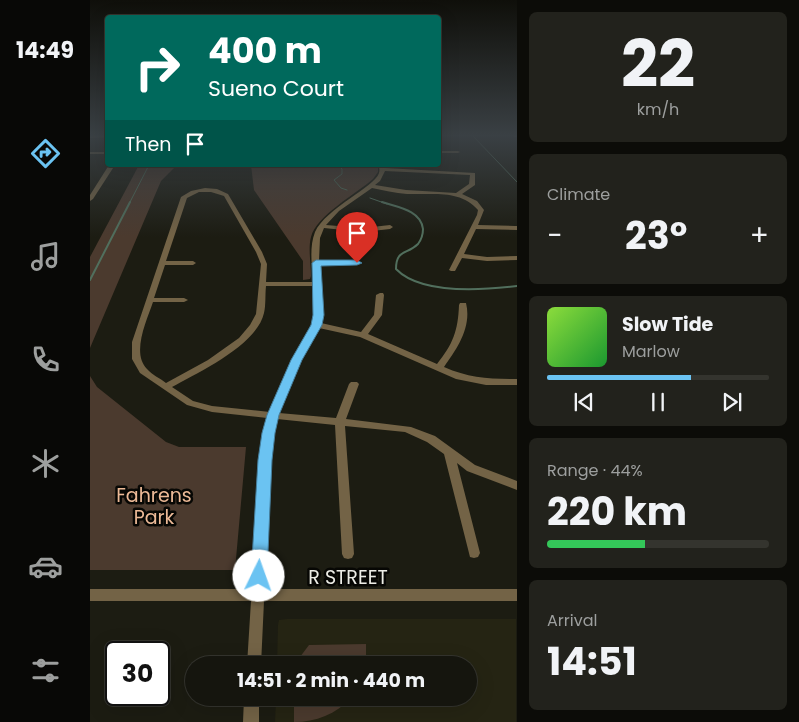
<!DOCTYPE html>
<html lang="en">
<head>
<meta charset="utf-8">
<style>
	:root { --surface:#15150e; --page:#22221c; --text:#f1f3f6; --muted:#9d9f9e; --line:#34342e; --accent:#6bc3f2 }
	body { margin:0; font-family:Poppins,sans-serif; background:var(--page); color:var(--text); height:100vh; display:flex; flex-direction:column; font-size:19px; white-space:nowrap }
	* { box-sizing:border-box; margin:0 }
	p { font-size:16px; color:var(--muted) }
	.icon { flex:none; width:28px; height:28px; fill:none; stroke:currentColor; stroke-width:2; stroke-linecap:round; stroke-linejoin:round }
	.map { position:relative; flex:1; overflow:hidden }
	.drawer { display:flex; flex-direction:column; gap:12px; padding:12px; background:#0c0c08; width:282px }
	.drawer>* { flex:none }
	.guide { position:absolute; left:15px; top:15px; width:336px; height:152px; border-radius:5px; box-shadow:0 5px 20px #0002,0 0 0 1px var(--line); background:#00695c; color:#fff; overflow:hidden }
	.speed { position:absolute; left:15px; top:641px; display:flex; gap:10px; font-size:25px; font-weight:700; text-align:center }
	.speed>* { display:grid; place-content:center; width:65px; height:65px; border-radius:50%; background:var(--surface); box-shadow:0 5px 20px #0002,0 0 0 1px var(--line); line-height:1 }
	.speed .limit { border:2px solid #111; border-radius:8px; background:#fff; color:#111 }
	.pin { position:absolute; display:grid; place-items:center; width:42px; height:42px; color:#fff; margin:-51px -21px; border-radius:50% 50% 50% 0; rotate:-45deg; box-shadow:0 0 5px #0007 }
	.pin .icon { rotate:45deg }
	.me { position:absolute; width:55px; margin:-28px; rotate:3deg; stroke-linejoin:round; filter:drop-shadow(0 0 4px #0008) }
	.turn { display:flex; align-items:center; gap:18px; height:105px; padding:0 20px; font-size:22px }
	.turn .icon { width:65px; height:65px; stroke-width:2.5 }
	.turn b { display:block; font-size:35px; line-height:42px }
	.then { display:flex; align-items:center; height:48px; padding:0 20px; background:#0003; gap:10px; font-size:19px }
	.big { font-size:38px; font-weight:700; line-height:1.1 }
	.drawer .card { flex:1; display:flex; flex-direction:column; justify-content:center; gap:8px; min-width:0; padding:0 18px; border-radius:8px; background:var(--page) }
	.drawer .dial { align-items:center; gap:0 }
	.dial b { font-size:65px; line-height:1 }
	.song { display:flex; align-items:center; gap:15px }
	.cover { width:60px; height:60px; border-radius:8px; background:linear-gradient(135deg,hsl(90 70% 55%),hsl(130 70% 35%)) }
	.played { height:5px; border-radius:2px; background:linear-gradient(90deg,var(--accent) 65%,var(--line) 65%) }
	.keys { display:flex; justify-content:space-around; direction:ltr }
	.heat { display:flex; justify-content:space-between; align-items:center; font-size:28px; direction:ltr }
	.charge { height:8px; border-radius:4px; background:linear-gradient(90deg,#34c759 44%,var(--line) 0) }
	.trip { position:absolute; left:95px; top:656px; width:292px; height:50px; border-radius:25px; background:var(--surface); box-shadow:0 5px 20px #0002,0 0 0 1px var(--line); font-weight:700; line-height:50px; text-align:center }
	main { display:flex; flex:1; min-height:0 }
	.menu { display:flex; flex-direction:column; width:90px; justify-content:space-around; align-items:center; background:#080806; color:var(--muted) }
	.menu .icon { width:35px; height:35px }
	.menu .current { color:var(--accent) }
	.menu b { font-size:22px; color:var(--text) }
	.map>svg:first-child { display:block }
</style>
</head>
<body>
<main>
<nav class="menu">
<b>14:49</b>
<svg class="icon current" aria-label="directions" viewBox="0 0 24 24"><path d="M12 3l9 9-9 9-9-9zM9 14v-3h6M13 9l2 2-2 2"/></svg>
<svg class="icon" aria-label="music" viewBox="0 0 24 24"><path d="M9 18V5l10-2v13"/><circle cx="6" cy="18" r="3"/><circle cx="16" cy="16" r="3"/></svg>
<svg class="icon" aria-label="phone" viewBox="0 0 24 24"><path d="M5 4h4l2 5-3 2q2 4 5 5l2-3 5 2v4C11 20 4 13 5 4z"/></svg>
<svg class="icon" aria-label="climate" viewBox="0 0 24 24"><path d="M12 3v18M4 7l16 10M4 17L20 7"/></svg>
<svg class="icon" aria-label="car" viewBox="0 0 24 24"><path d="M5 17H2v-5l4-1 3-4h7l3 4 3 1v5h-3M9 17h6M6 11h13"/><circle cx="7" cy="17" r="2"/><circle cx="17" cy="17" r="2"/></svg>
<svg class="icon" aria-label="filters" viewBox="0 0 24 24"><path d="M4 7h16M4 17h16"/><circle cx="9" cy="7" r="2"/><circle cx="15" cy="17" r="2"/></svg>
</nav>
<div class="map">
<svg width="427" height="722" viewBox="0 0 427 722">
	<rect width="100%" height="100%" fill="#1c1c12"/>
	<path fill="#252413" d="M197,619h229v103h-241l1,-24h193v-33h-192l1,-40 1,-5z"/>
	<path fill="#4b3a2e" d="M49,165h38l-16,16 -71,167v-91z
		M161,165h127v7l-5,7c-16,14 -57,37 -62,58 -3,11 0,27 0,39l-1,3 -7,1v-19l-49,-71z
		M0,376l7,11 69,55 13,5h67l-11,123h-145z
		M276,644v21h-72l15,-20z
		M204,698h57c-15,16 -35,24 -57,24z"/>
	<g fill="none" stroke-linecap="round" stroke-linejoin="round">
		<path stroke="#516f5d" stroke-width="1" d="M383,136l44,46
			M248,165l4,4v5l-8,6 7,8 6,2
			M280,198l17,6
			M39,204l20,-39"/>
		<path stroke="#516f5d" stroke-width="2" d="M292,202c15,5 39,8 41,27 0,6 -2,11 -5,15 -11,11 -22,5 -22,25 25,26 88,21 121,17
			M0,280l40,-78"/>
		<path fill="#736346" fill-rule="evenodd" d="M0,136h18v1l-18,1z
			M424,136h3v1h-3z
			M349,151h19l2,1 -2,1h-19z
			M0,152h18v2h-18z
			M19,165h6l-22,34 -3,2v-6z
			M289,165h6v3l90,5v12l-13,9 15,7 7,9 -6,15 37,1h2v4l-41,-1 -12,25 23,3 30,-1v4l-30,1 -25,-3 -7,13h-4l-2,-1 28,-55 1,-5c-18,-21 -46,-15 -71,-16 -12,-1 -24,-4 -35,-6l-33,23 -13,14 37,3 27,-3 3,2 -3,2 -27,3 -39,-4 -4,10 -1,23h38l3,2 -3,2h-38l1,17 2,2 -2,2 3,29 -2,8 40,9 13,-17 2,-20 4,-2h3l1,2 -2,20 -14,19 69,30c16,-20 21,-33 22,-59l1,-2h6c6,24 -9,46 -22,64 25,11 45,12 73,12v6h-31l-30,-6 -96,-42 -41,-9 -18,32 -22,53 57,5 13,-34 2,-2h6l2,2 -13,35 65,8 24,9 40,29 42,16v9l-50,-19 -10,-8 23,90 -2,4 -4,1 -4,-1 -26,-103 -17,-12 -22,-10 -60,-6 9,128 -2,4 -4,1 -4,-1 -2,-4 -7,-129 -58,-6 -7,41 -5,129h252v12h-253l-3,64h-14l4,-64h-161v-12h162l8,-129 7,-42 -55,-6 -25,-7 -47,-32 -8,-14v-17l49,-145 10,-6 14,-3 12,1 11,5 34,58 5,12 -1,18h47c-1,-16 -4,-35 2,-50 11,-24 60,-45 64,-59 1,-3 0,-5 0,-8zM295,171l85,4 -1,9 -13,9 -50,-3 -31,-5 5,-4zM109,192h12l13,4 32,56 5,12 -5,50 -6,11 -11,13 -31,22 -42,23c-6,-5 -14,-8 -19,-14 -16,-16 0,-49 6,-67h31l4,-2 -4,-2h-30l11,-33h28l3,-2 -3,-2h-27l21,-63zM176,286h47l2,29 -2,10 -20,35 -23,52 -58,-6 -19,-5 -21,-14c27,-15 85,-42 92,-74 2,-8 1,-18 2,-27z
			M154,698h15v24h-16z"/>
	</g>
	<linearGradient id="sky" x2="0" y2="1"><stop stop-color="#0f0f0a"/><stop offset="0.57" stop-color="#3a4044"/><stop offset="1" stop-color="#3a4044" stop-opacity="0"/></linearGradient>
	<rect width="427" height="237" fill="url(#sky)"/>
	<path fill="#6bc3f2" stroke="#467f9d" d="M226,260h41l5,3 -5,2 -36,1 3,49 -2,10 -20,35 -23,55 -4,18 -3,27 -5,116 -2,5 -6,3 -6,-3 -2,-5 7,-116 4,-27 5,-18 24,-55 20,-35 2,-10 -1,-52z"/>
	<g text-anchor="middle" stroke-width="5" stroke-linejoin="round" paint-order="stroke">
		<g font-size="19" fill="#edba97" stroke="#070704">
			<text x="64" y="502">Fahrens<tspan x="64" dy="22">Park</tspan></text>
		</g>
		<g font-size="19" fill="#edede6" stroke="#070704">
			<text x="258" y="584">R STREET</text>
		</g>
	</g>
</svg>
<div class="speed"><div class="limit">30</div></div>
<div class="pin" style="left:267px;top:263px;background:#d93025"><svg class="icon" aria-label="arrive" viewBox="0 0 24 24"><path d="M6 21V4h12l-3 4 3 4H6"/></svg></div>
<svg class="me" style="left:169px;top:576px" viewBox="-20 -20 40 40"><circle r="19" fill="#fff"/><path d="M0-13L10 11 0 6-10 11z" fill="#6bc3f2"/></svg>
<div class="trip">14:51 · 2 min · 440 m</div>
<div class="guide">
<div class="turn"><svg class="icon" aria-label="right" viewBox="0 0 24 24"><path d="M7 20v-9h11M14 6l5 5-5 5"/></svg><div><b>400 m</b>Sueno Court</div></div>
<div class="then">Then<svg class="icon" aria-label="arrive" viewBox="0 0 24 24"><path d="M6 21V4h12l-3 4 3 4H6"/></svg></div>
</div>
</div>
<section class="drawer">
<div class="card dial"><b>22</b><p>km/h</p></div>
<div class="card"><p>Climate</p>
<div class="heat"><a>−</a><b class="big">23°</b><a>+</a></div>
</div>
<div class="card">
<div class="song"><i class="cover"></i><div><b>Slow Tide</b><p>Marlow</p></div></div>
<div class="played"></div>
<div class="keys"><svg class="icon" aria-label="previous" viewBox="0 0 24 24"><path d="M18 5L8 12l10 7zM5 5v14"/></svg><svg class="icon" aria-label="pause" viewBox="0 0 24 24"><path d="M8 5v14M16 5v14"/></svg><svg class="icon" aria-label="next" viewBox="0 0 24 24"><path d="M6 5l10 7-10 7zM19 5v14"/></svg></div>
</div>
<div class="card"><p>Range · 44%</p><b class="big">220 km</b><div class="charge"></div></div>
<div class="card"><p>Arrival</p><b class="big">14:51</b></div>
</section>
</main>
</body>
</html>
